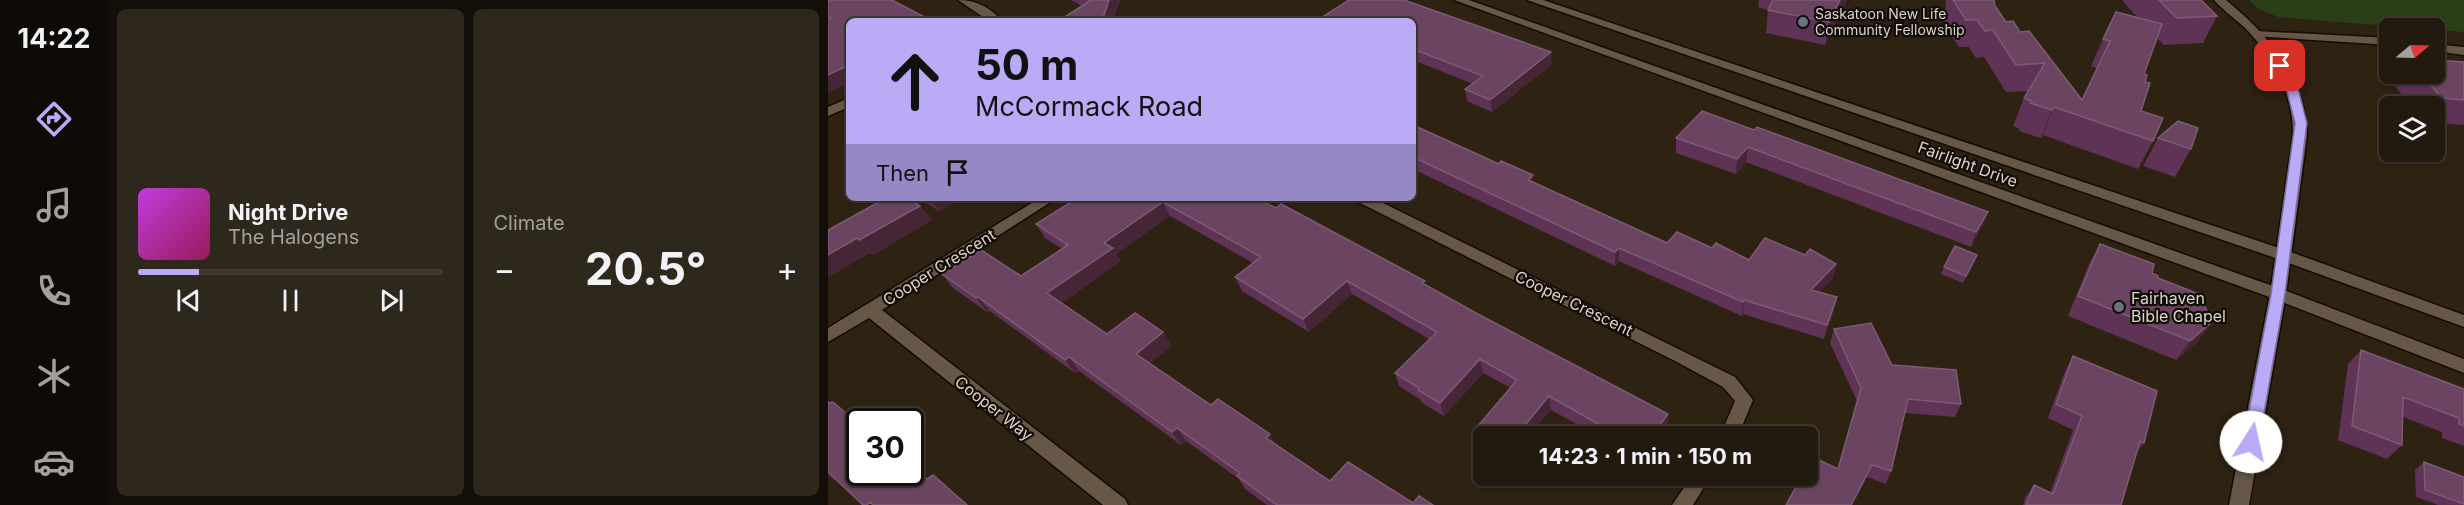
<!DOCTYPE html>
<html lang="en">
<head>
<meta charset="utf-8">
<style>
	:root { --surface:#221a0e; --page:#2e271c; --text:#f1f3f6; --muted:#a2a19e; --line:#3f382e; --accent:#bbaaf6 }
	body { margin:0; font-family:Inter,sans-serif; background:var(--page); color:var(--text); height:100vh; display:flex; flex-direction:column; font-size:22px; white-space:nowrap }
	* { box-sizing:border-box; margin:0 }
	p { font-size:20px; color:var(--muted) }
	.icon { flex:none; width:33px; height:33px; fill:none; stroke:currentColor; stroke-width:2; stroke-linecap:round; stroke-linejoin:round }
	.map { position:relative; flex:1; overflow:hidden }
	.sheet { display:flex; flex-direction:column; gap:9px; padding:9px; background:#130e08; width:720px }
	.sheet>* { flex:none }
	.top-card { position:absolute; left:18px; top:18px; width:570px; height:183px; border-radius:9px; box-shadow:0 2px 4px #0004,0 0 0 2px var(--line); background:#bbaaf6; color:#111; overflow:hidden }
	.needle { width:39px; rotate:71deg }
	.controls { position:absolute; left:1551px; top:18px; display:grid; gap:12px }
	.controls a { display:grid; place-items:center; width:66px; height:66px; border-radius:9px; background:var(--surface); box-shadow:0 2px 4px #0004,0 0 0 2px var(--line); font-size:30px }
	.speed { position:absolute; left:18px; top:408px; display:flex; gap:12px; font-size:30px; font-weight:700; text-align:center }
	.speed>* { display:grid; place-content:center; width:78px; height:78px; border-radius:50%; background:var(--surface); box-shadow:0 2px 4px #0004,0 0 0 2px var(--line); line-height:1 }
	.speed .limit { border:3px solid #111; border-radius:9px; background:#fff; color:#111 }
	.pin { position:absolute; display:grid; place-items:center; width:51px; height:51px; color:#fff; margin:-26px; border-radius:12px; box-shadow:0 3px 9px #0006 }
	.me { position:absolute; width:66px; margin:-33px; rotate:10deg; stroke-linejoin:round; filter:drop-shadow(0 0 4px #0008) }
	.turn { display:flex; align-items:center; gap:21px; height:126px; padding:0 30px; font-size:27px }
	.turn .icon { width:78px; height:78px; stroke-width:2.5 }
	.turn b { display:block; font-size:42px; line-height:51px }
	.then { display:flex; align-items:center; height:57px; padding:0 30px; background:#0003; gap:12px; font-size:22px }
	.big { font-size:45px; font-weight:700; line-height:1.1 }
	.sheet .tile { flex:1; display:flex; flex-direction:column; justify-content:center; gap:9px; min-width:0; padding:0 21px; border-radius:9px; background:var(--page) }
	.song { display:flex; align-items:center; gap:18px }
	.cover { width:72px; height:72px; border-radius:9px; background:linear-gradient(135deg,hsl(290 70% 55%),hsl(330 70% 35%)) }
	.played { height:6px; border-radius:3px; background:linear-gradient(90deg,var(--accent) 20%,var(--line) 20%) }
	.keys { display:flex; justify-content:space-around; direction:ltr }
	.heat { display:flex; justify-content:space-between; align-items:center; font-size:33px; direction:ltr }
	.sheet .tiles { flex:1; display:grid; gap:9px; grid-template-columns:repeat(2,1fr) }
	.trip { position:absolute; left:645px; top:426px; width:345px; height:60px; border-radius:9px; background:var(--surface); box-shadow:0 2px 4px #0004,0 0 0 2px var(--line); font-weight:700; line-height:60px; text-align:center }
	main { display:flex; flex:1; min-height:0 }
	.tab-bar { display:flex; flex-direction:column; width:108px; justify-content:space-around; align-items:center; background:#0e0a06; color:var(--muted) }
	.tab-bar .icon { width:42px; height:42px }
	.tab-bar .active { color:var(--accent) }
	.tab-bar b { font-size:27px; color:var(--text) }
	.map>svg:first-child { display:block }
</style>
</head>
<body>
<main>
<nav class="tab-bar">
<b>14:22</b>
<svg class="icon active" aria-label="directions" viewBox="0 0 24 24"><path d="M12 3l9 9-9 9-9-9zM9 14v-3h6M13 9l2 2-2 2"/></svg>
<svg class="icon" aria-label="music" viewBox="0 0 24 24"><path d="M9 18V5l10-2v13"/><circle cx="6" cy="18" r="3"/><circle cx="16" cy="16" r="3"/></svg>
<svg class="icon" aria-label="phone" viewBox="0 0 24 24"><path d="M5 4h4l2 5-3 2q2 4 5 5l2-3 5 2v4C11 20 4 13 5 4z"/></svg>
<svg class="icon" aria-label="climate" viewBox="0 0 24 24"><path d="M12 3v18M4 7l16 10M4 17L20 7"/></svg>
<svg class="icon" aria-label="car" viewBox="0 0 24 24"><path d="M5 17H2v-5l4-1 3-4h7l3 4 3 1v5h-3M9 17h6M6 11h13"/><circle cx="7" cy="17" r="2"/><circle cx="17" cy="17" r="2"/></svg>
</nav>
<section class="sheet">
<div class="tiles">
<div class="tile">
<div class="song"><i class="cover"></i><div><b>Night Drive</b><p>The Halogens</p></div></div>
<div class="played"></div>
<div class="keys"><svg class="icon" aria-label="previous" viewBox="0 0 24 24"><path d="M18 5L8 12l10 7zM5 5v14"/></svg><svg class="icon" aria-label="pause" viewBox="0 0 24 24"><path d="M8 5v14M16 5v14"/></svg><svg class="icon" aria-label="next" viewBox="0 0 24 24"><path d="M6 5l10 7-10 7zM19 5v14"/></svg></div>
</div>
<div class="tile"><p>Climate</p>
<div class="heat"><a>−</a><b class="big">20.5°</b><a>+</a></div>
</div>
</div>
</section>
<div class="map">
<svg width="1636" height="505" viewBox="0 0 1636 505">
	<rect width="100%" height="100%" fill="#2e2213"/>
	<path fill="#2a3f17" d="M1421,0h215v32l-186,-15 -19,-8z"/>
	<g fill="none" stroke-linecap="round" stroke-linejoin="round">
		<defs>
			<path id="minor" d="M130,0c18,0 32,7 44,21h-13z
				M1428,31l134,7v7l-138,-9v-4z
				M1606,44l30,3v8l-30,-4z
				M21,98v9l-21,9v-9z
				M212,198h17l-175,112 243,189 3,6h-25l-234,-187 -41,24v-14z
				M526,198h19l362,179 18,23 -15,36h-18l15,-35 -12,-14 -46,-25 -321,-161z
				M1450,288l6,2 2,4 -37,211h-20l41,-211 2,-4z
				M864,476h19l-18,29h-21z"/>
			<path id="tertiary" d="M1386,0h12c43,35 79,78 81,136l-21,158 -2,4h-12l-2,-4 23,-158c0,-43 -18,-77 -48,-108 -10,-9 -22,-18 -31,-28z"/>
			<path id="secondary" d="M626,0h15l815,290 180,69v14l-192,-75z
				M699,0h16l745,251 176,64v12l-186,-68z"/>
		</defs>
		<use href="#minor" stroke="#160b01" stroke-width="3"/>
		<use href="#tertiary" stroke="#160b01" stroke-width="3"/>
		<use href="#secondary" stroke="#160b01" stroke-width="3"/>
		<use href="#minor" fill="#665747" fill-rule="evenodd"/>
		<use href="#tertiary" fill="#665747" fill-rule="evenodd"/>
		<use href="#secondary" fill="#665747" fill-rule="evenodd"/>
	</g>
	<path fill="#5e3356" d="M243,0h49l-7,21h-55l24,-15z
		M931,0h88l-22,45 -59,-12 2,-23 -10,-3z
		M1118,0h48l1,6 11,16 14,10 62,68 15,-32 -6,-2 12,-27 35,-21 -16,-18h79l16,16 -14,27 -39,2 -7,-7 -13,36 1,8 -4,29 12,30 -15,28 -95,-34 -2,3 -22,-7 1,-2 -7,-3 11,-28 4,-7 -22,1 -22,-35 -8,1 -7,-11h-10l-15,-22z
		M585,21l139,43 -60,48 -25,-11 -2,-12 8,-5 -60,-24z
		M1636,62v63l-30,-2v-17h-23l-20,-25 6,-7h37z
		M585,125l121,57 133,61 45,5 37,12 56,-5 31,9 -3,14 -14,14 15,19 -10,28 -81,-25 -1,2 -123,-55 -4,5 -202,-97z
		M926,130l234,82 -6,14 -11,21 -225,-85 -10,12 -60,-21v-15z
		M1330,138l33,11 -16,28 -32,-11z
		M58,198l34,8 12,14 -59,35 -3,-2 -42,24z
		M91,198h43l-23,13z
		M243,198h185l170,87 50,28 192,101v13l-7,9h-70l2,-3 -42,-23 -67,26v15l-9,-5 -3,-13 39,-45 -28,-15 -39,43 -22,-13 -1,-3 -22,-14 -4,-13 34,-34 -77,-45 -43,38 -67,-41 -7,-14 18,-14 -83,-47 -54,38 5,7 -59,42 45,31 56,-2 9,14 -22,17 61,42 65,40 54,36 83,22 20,2h-166l-22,-16 -6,-10 -53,-38 -5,4 -102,-74 -4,2 -85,-62 -3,1 -34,-24 -11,-14 79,2 41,-27 -17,-11 -9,-14 37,-23z
		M1272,244l52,29 60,49 -15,20 -21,18 -108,-44 21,-52z
		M1149,255l-3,8 -11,20 -22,-9 3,-7z
		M1006,329l58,36 69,39 -6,13 -50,-4 -14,58 -5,13 -19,-7 -29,-8 19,-68 -27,-58z
		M1533,350l103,39v57l-22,-8v-6l-39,-15 -1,28 -15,14 -49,-19 10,-76z
		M1245,356l71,87 -7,9 -16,53h-98l2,-7 9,-13 16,8 23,-63 -25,-12 17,-47z
		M1596,462l40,15v28h-26l-22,-8 -1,-27z"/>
	<path fill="#452536" d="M281,0h11l-7,21h-11z
		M1012,0h7l-22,45 4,-23z
		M723,52l1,12 -60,48 -2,-12z
		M21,65v18l-21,10v-18z
		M1226,107l-11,28 -2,3 11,-28z
		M920,147l-2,15 -10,12 1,-15z
		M705,175l1,14 -6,-9z
		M100,198h34l-23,13z
		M335,202l7,14 -54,38 5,7 -64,46 -10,-14 57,-50z
		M92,206l12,14 -59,35 -14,-15z
		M1160,212l-6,14 -11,21 5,-15z
		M29,238l13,15 -42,24v-22z
		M791,248v13l-4,5v-14z
		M1149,255l-3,8 -11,20 3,-7z
		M1008,264l-3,14 -25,26 3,-14z
		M519,281l5,13 -43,38 -6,-13z
		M150,297l12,14 -3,1 -11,-14z
		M1009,297l-3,14 -10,28 3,-14z
		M916,300l-1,14 -1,2 1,-14z
		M1384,322l-15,20 -21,18 14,-19z
		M335,332l9,14 -27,21 -9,-13z
		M241,357l10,14 -4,2 -10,-13z
		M652,359l3,14 -39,43 -4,-13z
		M721,396l2,14 -22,26h-13z
		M840,414v13l-7,9h-9z
		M349,428l9,13 -5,4 -9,-13z
		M442,434l7,13 -11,-9z
		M1044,465l-5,12 -14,28h-2z
		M0,471l9,7 -3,3 -6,-5z"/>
	<path fill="#6b4462" stroke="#7d5b73" stroke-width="1.5" d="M0,0h64l40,21h-83v44l-21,10v-55l3,-2 -3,-1z
		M261,0h20l-7,21h-44l32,-20z
		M521,0h55l147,52 -61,48 -25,-11 18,-13 -70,-27v-28h-97z
		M945,0h67l-11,22 -61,-12z
		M1125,0h41l1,6 11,16 7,-1 7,11 9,-1 53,69 28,-59 -7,-2 13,-27 46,12 -18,50 3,1 -2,7 5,1 -9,28 22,7 -10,23 -99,-34 -2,3 -22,-7 1,-2 -7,-3 21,-35 -29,2 -23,-35 -8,1 -8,-11h-11z
		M1331,0h42l16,16 -40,2z
		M1606,60l30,2v38l-22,-2 -21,-24h13z
		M874,111l52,19 3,-3 231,85 -12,20 -228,-85 -11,12 -61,-21z
		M1350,121l20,7 -7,21 -33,-11z
		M585,125l86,39 2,-3 32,14 -5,5 139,63 10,-11 35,16 4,-5 33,17 16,-22 40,17 5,-6 26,15 -25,26 26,7 -10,28 -83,-25 -1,2 -124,-54 -4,4 -202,-95z
		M58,198h22l12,8 -61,34 -2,-2 -29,17v-25z
		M246,198h182l20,10 5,-4 144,77 -3,2 54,30 192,101 -16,22h-61l9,-11 -51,-29 -33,40h-32v4l-12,-7 45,-53 -37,-21 -40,44 -22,-13 1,-2 -24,-15 42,-41 -90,-51 -44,38 -68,-42 26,-20 -98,-55 -59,41 9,5 -66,45 60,41 28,-21 28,19 -27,22 75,51 7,-6 52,35 -4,4 64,43 18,-19 65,41 6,-7 14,9h-156l-40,-29 3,-3 -63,-45 -5,4 -103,-75 -4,3 -87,-63 -2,1 -34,-24 39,-24 40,26 47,-31 -32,-21 40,-25z
		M1272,244l54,20 -2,9 6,3v2l41,16 13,28 -22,19 -112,-45z
		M1127,246l22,9 -11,21 -22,-9z
		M1043,323l21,42 64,5 5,34 -53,-5 -17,72 -19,-6 -21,40h-65l16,-29h6v-10l5,-9 25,12 23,-81 -27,-59z
		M1533,350l103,39v37l-5,-2v-6l-56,-21 -1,48 -50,-19z
		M1245,356l84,35 -13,52 -4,-2 -19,64h-95l8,-20 19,9 29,-78 -26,-12z
		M0,402l2,1 3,-1 27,23v47h50v-7l17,14 6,-4 34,30h-94l-3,-3 -3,3h-4l-35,-33z
		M1596,462l40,15v27l-39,-14z"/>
	<path fill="#bbaaf6" stroke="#7a6ea0" stroke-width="1.5" d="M1452,63l5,3 14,26 8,31 -22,171 -26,148 -2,5 -6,2 -6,-2 -2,-5 28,-148 24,-171 -8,-31 -13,-26z"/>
	<g fill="#6b7280" stroke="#120c06" stroke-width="2">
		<circle cx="975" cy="22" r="6"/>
		<circle cx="1291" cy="307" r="6"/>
	</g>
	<g text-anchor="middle" stroke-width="4.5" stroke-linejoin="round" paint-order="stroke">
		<g font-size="14" fill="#ddd4cb" stroke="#120c06" text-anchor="start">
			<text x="987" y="19">Saskatoon New Life<tspan x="987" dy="16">Community Fellowship</tspan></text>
		</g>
		<g font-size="16" fill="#ddd4cb" stroke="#120c06">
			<text transform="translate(1140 164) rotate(20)" y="6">Fairlight Drive</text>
			<text transform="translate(111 267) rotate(-32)" y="6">Cooper Crescent</text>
			<text transform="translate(746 303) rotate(26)" y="6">Cooper Crescent</text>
			<text transform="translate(166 408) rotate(38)" y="6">Cooper Way</text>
		</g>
		<g font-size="16" fill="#ddd4cb" stroke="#120c06" text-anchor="start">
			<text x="1303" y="304">Fairhaven<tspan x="1303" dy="18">Bible Chapel</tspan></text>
		</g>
	</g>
</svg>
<div class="controls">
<a><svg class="needle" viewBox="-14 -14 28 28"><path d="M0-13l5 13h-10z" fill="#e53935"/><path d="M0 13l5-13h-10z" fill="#a2a19e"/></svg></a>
<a><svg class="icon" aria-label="layers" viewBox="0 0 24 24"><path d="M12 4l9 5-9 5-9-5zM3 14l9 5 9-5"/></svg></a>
</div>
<div class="speed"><div class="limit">30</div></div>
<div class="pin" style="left:1452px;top:66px;background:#d93025"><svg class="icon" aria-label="arrive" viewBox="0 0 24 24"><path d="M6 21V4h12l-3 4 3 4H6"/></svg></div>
<svg class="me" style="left:1423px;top:442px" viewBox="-20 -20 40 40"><circle r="19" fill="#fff"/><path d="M0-13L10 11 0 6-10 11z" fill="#bbaaf6"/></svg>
<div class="trip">14:23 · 1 min · 150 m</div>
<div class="top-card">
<div class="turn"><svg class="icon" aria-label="ahead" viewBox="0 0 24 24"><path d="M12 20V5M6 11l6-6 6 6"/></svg><div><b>50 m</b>McCormack Road</div></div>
<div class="then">Then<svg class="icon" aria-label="arrive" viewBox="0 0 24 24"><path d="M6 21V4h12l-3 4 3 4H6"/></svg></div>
</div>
</div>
</main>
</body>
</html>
